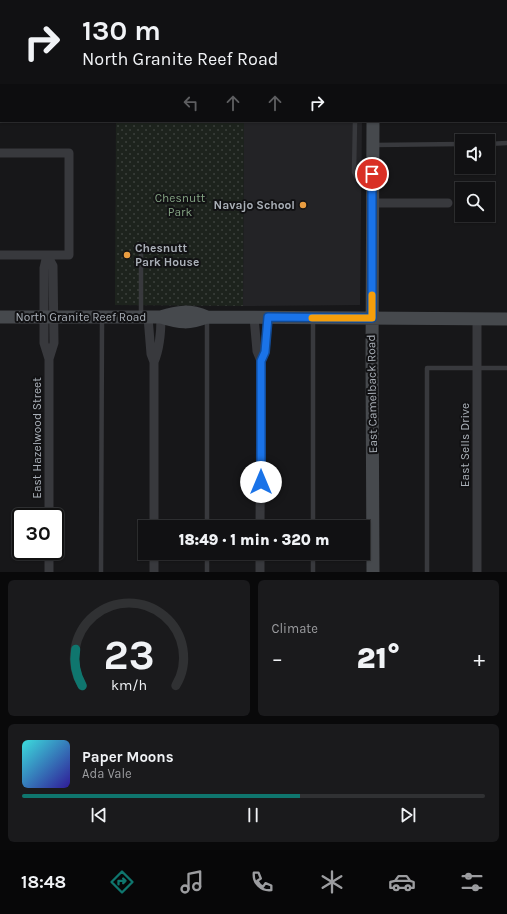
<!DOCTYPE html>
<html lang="en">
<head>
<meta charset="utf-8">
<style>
	:root { --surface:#111113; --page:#1a1a1c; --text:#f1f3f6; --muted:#9c9da0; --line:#303133; --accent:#0f766e }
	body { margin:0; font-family:Karla,sans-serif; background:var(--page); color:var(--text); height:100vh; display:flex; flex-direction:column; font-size:15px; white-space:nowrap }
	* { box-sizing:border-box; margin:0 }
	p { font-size:13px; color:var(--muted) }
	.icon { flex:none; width:22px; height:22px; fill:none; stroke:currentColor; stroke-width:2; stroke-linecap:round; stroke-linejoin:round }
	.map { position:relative; height:572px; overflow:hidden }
	.details { display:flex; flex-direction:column; gap:8px; padding:8px; background:#09090a; flex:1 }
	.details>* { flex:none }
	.hud { position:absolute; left:0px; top:0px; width:507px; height:122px; box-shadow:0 1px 3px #0004,0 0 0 1px var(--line); background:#111113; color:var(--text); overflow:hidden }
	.controls { position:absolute; left:455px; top:134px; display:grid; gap:8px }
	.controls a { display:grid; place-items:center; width:40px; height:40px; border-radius:0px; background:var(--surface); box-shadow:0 1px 3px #0004,0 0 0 1px var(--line); font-size:20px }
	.speed { position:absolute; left:12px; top:508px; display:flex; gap:8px; font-size:20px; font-weight:700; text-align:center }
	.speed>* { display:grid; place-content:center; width:52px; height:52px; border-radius:50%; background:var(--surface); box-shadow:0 1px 3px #0004,0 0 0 1px var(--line); line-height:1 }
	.speed .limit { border:2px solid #111; border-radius:6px; background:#fff; color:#111 }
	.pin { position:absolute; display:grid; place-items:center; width:34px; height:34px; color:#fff; margin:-17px; border:2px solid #fff; border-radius:50%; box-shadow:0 1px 4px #0007 }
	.me { position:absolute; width:44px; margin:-22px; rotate:0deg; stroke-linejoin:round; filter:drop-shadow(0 0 3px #0008) }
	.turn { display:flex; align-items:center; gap:14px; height:84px; padding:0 16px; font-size:18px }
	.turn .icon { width:52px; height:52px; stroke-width:2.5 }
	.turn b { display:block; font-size:28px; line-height:34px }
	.lanes { display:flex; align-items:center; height:38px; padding:0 16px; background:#0003; justify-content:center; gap:20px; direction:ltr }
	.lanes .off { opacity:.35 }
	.big { font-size:30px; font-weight:800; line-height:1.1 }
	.details .tile { flex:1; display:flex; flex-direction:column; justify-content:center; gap:6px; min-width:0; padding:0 14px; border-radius:6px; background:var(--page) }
	.details .dial { align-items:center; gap:0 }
	.dial svg { height:104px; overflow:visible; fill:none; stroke:var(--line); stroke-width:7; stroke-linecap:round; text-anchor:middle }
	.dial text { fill:var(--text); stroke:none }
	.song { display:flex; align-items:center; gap:12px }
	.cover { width:48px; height:48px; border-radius:6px; background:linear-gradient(135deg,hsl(180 70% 55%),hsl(250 70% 35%)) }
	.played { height:4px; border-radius:2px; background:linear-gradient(90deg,var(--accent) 60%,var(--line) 60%) }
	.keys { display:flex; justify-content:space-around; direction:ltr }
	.heat { display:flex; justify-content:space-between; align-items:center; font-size:22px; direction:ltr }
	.details .tiles { flex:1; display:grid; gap:8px; grid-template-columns:1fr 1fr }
	.tile:last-child { grid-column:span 2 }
	.trip { position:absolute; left:138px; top:520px; width:232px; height:40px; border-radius:0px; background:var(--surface); box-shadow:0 1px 3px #0004,0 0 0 1px var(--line); font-weight:800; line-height:40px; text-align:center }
	.menu { display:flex; height:64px; justify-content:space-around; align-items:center; background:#070708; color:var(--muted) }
	.menu .icon { width:28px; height:28px }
	.menu .selected { color:var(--accent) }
	.menu b { font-size:18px; color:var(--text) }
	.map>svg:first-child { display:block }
</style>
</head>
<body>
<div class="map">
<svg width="507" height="572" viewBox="0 0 507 572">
	<defs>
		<pattern id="park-dots" width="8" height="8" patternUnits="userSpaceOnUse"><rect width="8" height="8" fill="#1d231d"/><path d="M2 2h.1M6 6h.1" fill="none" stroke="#3b403c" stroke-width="1.8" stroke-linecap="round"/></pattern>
	</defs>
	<rect width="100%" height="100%" fill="#171719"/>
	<path fill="#232326" d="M116,0h247l-247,1z
		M244,121h118l-2,184 -117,1z"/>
	<path fill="url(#park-dots)" d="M116,121h128l-1,185 -128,-1z"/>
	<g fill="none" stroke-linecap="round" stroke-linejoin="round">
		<path stroke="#38393d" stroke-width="4.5" d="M329,0v1
			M347,0v1
			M115,1v-1
			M506,26h1
			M0,102h1
			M355,121l-1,51 4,8 12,7
			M488,144l19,-1
			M374,145l88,-1
			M141,315v-68
			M207,527v-208
			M313,527v-208
			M101,572l1,-253
			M207,572v-19
			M313,572v-19
			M427,572v-204h80"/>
		<path stroke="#38393d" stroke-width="9" d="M32,0v1
			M506,84h1
			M0,153h69v102h-69
			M372,203h76
			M47,255l6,11 1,77 -5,16v158
			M47,255l-3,13v75l5,16
			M148,317l3,37 3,8v165
			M254,317l3,34 4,10
			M154,362c6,-14 7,-30 7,-45
			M260,527l1,-166 4,-9 3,-35
			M49,572v-21
			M154,572v-19
			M260,572v-19
			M477,572v-254"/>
		<path stroke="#46494d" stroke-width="13" d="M373,1v-1
			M373,121l-1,238 1,213
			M0,317h161c19,6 28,7 46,0l300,2
			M161,317c17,-6 29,-7 46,0"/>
	</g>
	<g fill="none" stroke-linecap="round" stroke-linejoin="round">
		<defs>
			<path id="route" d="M261,482v-121l4,-9 3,-35 104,1v-144"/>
		</defs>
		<use href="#route" stroke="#114b97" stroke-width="10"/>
		<use href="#route" stroke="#1a73e8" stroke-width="7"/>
		<path stroke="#f59e0b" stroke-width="7" d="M312,318h60v-23"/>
	</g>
	<g fill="#e89c40" stroke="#121214" stroke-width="1.5">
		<circle cx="303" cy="205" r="4"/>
		<circle cx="127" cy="255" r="4"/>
	</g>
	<g text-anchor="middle" stroke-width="4" stroke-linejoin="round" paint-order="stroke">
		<g font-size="12" fill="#83a282" stroke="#121214">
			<text x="180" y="202">Chesnutt<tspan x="180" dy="14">Park</tspan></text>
		</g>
		<g font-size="12" font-weight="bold" fill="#aab0b8" stroke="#121214" text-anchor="end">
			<text x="295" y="209">Navajo School</text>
			<text x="135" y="252" text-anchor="start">Chesnutt<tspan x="135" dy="14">Park House</tspan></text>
		</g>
		<g font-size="12" fill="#aab0b8" stroke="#121214">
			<text x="81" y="321">North Granite Reef Road</text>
			<text transform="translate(372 394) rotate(-91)" y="4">East Camelback Road</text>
			<text transform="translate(37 438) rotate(-90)" y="4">East Hazelwood Street</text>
			<text transform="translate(465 445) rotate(-90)" y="4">East Sells Drive</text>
		</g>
	</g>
</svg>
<div class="controls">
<a><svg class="icon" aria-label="sound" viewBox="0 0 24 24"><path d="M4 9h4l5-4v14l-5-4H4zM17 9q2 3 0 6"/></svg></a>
<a><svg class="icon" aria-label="search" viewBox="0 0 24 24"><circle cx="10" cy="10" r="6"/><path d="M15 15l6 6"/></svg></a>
</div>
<div class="speed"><div class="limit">30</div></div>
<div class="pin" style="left:372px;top:174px;background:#d93025"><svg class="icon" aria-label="arrive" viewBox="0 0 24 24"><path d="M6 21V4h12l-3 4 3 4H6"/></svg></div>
<svg class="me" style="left:261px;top:482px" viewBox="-20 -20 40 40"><circle r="19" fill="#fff"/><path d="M0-13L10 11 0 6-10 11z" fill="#1a73e8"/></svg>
<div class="trip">18:49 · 1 min · 320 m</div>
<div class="hud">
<div class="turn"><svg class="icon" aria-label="right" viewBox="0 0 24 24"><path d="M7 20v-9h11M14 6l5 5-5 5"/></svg><div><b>130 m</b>North Granite Reef Road</div></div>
<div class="lanes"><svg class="icon off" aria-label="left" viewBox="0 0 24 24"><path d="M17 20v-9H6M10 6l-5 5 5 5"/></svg><svg class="icon off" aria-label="ahead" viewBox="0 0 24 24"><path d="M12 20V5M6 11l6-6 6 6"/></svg><svg class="icon off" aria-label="ahead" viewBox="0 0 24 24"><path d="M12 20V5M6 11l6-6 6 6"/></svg><svg class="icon" aria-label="right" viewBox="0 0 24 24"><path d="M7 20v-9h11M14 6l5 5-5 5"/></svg></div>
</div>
</div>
<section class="details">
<div class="tiles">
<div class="tile dial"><svg viewBox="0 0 100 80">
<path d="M14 69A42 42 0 1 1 86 69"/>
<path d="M14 69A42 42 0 0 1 9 41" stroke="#0f766e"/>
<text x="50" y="56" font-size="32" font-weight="700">23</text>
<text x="50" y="72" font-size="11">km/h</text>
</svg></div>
<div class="tile"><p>Climate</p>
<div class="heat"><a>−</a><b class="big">21°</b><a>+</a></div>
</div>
<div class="tile">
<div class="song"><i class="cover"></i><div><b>Paper Moons</b><p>Ada Vale</p></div></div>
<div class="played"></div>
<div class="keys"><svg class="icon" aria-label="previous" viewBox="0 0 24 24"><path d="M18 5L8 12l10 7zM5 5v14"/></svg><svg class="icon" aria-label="pause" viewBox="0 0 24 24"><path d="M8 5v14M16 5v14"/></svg><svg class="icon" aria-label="next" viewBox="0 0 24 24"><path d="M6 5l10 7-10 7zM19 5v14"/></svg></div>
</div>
</div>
</section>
<nav class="menu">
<b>18:48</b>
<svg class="icon selected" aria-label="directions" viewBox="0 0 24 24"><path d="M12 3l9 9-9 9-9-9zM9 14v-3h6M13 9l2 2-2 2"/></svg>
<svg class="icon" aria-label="music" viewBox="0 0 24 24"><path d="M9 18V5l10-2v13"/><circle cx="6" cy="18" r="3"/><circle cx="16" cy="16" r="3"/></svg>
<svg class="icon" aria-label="phone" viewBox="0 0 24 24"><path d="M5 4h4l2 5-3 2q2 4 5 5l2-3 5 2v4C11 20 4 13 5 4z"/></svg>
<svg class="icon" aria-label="climate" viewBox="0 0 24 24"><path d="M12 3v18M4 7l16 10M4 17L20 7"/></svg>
<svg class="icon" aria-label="car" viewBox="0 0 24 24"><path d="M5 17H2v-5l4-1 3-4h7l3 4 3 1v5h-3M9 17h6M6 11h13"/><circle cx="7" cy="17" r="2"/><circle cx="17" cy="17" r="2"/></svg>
<svg class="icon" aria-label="filters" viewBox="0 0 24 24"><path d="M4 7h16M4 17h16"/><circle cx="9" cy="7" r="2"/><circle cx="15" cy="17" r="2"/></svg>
</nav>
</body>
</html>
